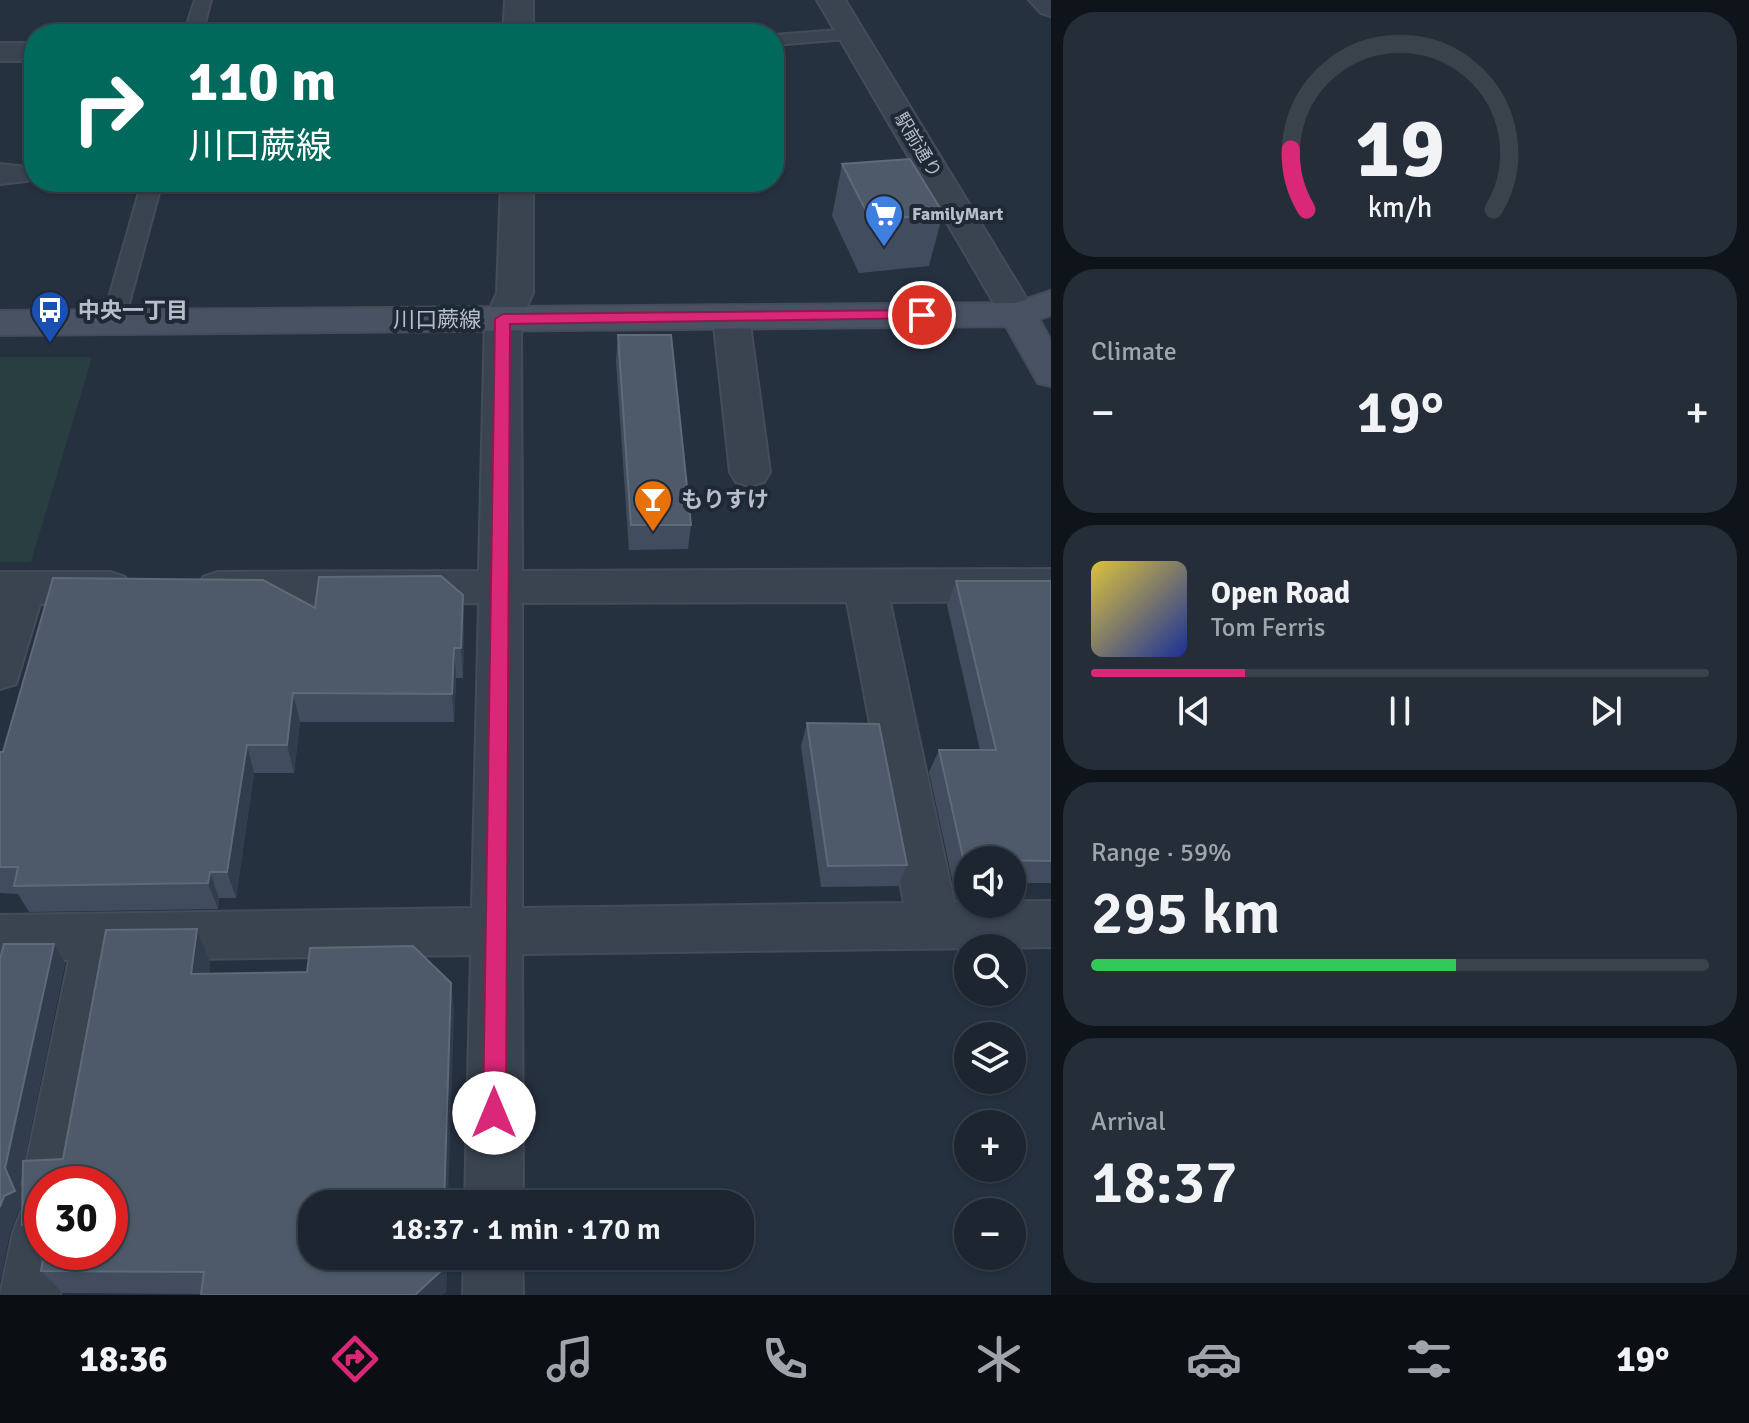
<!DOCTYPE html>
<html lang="en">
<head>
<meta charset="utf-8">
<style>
	:root { --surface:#1c2530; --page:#252d38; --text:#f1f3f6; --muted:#a0a5ab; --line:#3a424c; --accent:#db2777 }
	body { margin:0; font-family:Signika,"Noto Sans JP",sans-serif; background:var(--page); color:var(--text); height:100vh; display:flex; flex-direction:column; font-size:30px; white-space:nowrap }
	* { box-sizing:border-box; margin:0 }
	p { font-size:26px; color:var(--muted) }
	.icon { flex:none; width:44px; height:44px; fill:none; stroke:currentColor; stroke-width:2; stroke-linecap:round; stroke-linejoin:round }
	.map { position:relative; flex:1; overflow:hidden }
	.sheet { display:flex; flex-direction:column; gap:12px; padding:12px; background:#0f141a; width:698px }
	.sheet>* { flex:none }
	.guide { position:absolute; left:24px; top:24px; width:760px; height:168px; border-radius:32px; box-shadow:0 2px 6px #0004,0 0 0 2px var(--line); background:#00695c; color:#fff; overflow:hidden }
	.tools { position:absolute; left:954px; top:846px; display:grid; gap:16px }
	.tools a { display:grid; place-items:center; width:72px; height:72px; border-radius:50%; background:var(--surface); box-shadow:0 2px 6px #0004,0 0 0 2px var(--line); font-size:40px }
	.speed { position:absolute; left:24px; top:1166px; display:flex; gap:16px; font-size:40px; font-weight:700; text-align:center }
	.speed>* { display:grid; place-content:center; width:104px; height:104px; border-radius:50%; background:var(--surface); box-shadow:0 2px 6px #0004,0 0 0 2px var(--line); line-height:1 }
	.speed .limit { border:12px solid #d22; background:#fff; color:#111 }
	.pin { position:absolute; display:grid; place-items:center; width:68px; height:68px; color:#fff; margin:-34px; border:4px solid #fff; border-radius:50%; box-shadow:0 2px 8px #0007 }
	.me { position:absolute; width:88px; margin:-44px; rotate:0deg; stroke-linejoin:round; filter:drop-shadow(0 0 6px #0008) }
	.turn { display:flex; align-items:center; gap:28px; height:168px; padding:0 32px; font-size:36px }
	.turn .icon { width:104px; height:104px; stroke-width:2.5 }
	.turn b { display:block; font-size:56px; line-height:68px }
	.big { font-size:60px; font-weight:600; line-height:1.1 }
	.sheet .card { flex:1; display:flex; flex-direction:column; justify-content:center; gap:12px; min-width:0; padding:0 28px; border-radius:32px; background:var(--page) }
	.sheet .dial { align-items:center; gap:0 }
	.dial svg { height:208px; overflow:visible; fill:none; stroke:var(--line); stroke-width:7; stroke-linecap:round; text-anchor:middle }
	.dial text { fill:var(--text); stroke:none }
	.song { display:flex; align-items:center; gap:24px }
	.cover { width:96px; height:96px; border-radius:12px; background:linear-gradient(135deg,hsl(50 70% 55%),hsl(230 70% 35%)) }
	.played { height:8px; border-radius:4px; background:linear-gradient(90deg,var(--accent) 25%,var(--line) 25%) }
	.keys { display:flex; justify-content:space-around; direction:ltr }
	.heat { display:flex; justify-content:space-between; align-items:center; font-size:44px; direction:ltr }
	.charge { height:12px; border-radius:6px; background:linear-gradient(90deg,#34c759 59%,var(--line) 0) }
	.trip { position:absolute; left:298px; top:1190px; width:456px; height:80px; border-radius:32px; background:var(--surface); box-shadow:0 2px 6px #0004,0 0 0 2px var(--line); font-weight:600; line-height:80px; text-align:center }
	.tabs { display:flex; height:128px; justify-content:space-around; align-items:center; background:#0b0f13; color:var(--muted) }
	.tabs .icon { width:56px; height:56px }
	.tabs .selected { color:var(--accent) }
	.tabs b { font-size:36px; color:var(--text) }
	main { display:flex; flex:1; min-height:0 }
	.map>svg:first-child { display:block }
</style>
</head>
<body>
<main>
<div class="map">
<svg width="1051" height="1295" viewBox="0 0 1051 1295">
	<rect width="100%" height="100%" fill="#263140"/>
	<path fill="#283e41" d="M0,357h92l-61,205h-31z"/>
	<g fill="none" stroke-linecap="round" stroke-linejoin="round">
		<defs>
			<path id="lane" d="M195,0h16l-9,34h-18z
				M852,29l6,1v8l-84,7v-10z
				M142,182h20l-38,140 -11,7 -11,-7z"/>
			<path id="street" d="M505,0h28v34h-30z
				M817,0h28l191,314 -5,8 -13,4 -13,-4z
				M1029,0h22v16l-10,-3z
				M0,43h34v18h-34z
				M0,164l27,3 5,7 -5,7 -27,3z
				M501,182h32v111l-12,26 1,252 529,-2v32l-161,1 64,300 97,-1v46l-529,7 1,250h-58l6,-249 -351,5 -40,224h-38v68h26l-8,43h-60l13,-62 8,-21 15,-6 -5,-2 -9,-20 47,-224 -69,1v-46l472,-7 7,-305 -261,1 -15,-5 -6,-11 6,-11 15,-5 261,-1 6,-252 12,-26zM847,602l57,301 -382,5v-305z
				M731,305l13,4 5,8 21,155 -6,10 -14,4 -14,-4 -6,-10 -17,-155 5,-8z
				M0,572h110l15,5 6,11 -6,11 -15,5h-70l-24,80 -16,5z
				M464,1256h58l1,39h-60z"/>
			<path id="secondary" d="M1051,291v24l-12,4 12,22v45l-13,-3 -32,-57 -1006,9v-24l1015,-8z"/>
		</defs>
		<use href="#lane" stroke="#444c59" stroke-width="4"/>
		<use href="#street" stroke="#444c59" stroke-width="4"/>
		<use href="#secondary" stroke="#444c59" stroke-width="4"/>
		<use href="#lane" fill="#3a4350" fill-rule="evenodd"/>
		<use href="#street" fill="#3a4350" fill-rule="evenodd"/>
		<use href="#secondary" fill="#485263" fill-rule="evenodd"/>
	</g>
	<path fill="#414d5e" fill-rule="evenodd" d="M842,164l101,49 -14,53 -70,7 -27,-57z
		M618,335l73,190 -3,24 -59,1 -13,-189z
		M956,581h95v302h-39v-23h-44v23h-15l-24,-111 10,-22h41l-33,-145z
		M463,595l1,29 -1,54h-7l-2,44h-154l-6,51h-40l-18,125h-17l-1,11 -189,3 -11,-18 -18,-1v-141h3l312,-144z
		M807,723l100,142 -9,21 -77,1 -20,-141z
		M197,929l13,33 -1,12 242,9 3,31 -142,242h135l-1,36 -244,2 -139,-1 -22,-22 69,-19 -68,-68v62l-20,-21v-16l-4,2 -8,21 -10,48v-321l54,-15 11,19 -41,198 39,-2zM23,1165v27l-4,-9z"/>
	<path fill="#313d4d" d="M463,595l1,29 -1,54 -2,-30z
		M454,648l2,30 -2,44 -2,-28z
		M293,693l7,29 -6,51 -7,-28z
		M247,745l7,28 -18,125 -9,-26z
		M210,872l9,26 -1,11 -10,-26z
		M197,929l13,33 -6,43 -13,-31z
		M54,944l11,19 -46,220 10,23 -11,5 -8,21 -10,48v-73l5,-39z
		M451,983l3,31 -6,190h-4z
		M442,1256h5l-1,36 -4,3h-27z"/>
	<path fill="#4e5a6a" stroke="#5e6979" stroke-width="2" d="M910,159l33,54 -72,8 -29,-57z
		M618,335h53l20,190h-60z
		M441,576l22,19 -2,53h-7l-2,46 -159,-1 -6,52h-40l-20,127h-17l-2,11 -194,3 4,-19h-18v-115h3l50,-174 210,2 52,28 4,-31z
		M956,581h95v280l-83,-1v2h-4l-25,-112h57z
		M807,723l72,1 28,141 -79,1z
		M197,929l-6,45 116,-2 3,-24 103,-2 38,37 -7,221h-132v52h130v14l-27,25h-214l3,-23 -163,-1 3,-19h66v-68h-68v42l-20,-1 1,-64 40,-2 43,-229z
		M4,944h50l-49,224 10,23 -11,5 -4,11v-248z"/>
	<path fill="#db2777" stroke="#8e194d" stroke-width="2" d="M922,310l8,5 -2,3 -418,6 -4,789 -4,8 -8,3 -8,-3 -3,-8 12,-794 8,-5z"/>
	<defs>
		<symbol id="supermarket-pin" viewBox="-11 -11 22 30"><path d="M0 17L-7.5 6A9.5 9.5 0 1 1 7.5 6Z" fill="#3f7fe0" stroke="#1f2835"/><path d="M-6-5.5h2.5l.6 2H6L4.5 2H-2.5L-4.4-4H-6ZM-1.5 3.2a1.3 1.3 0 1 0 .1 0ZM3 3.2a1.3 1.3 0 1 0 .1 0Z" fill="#fff"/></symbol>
		<symbol id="bus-pin" viewBox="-11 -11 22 30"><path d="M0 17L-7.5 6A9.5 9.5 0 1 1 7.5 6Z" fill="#1a4fb4" stroke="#1f2835"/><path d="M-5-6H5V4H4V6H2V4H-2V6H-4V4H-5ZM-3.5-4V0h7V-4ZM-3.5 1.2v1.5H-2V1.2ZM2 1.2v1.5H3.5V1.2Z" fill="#fff"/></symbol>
		<symbol id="bar-pin" viewBox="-11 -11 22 30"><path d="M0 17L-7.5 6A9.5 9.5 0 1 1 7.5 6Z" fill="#e8710a" stroke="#1f2835"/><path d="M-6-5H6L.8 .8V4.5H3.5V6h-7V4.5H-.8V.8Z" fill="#fff"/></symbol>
	</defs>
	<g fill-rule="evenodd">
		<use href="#supermarket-pin" x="862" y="192" width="44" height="60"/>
		<use href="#bus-pin" x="28" y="288" width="44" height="60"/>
		<use href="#bar-pin" x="631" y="477" width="44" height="60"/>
	</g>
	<g text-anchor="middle" stroke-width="8" stroke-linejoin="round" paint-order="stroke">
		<g font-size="18" fill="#b7beca" stroke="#1f2835">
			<text transform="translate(918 145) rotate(59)" y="6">駅前通り</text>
		</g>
		<g font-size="18" font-weight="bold" fill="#b7beca" stroke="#1f2835" text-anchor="start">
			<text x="912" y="220">FamilyMart</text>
		</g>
		<g font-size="22" font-weight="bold" fill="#b7beca" stroke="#1f2835" text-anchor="start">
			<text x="78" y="318">中央一丁目</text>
			<text x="681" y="507">もりすけ</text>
		</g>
		<g font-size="22" fill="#b7beca" stroke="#1f2835">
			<text x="437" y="327">川口蕨線</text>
		</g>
	</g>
</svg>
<div class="tools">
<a><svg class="icon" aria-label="sound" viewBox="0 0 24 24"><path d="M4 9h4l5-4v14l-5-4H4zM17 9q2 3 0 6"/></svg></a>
<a><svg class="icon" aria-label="search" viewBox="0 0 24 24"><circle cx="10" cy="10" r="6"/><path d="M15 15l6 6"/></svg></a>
<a><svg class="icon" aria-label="layers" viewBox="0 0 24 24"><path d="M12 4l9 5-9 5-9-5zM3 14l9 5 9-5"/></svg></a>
<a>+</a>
<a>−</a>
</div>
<div class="speed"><div class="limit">30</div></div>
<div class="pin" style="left:922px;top:315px;background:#d93025"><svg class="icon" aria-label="arrive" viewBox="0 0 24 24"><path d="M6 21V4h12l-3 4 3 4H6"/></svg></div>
<svg class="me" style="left:494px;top:1113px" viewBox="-20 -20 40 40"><circle r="19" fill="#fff"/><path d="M0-13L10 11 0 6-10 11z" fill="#db2777"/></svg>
<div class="trip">18:37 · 1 min · 170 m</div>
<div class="guide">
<div class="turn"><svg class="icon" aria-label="right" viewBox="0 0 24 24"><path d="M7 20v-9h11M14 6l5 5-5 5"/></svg><div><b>110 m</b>川口蕨線</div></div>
</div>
</div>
<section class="sheet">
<div class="card dial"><svg viewBox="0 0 100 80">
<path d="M14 69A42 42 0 1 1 86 69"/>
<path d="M14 69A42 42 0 0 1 8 46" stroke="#db2777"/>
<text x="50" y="56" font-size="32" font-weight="700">19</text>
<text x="50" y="72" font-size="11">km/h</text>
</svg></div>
<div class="card"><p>Climate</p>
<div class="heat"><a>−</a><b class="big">19°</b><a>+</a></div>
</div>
<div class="card">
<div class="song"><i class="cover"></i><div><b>Open Road</b><p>Tom Ferris</p></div></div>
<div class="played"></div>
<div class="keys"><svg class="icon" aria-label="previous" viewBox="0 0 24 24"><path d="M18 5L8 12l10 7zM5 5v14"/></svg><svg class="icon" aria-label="pause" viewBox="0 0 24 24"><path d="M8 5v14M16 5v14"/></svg><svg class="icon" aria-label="next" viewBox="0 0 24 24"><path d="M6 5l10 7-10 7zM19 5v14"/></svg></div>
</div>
<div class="card"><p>Range · 59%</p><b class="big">295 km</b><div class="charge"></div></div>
<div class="card"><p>Arrival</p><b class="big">18:37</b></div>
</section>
</main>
<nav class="tabs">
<b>18:36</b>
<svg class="icon selected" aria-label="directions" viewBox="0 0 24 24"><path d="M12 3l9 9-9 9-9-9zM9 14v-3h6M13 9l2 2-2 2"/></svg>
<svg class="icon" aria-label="music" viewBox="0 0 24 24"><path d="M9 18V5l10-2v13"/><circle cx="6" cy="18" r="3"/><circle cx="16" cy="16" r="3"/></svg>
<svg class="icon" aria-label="phone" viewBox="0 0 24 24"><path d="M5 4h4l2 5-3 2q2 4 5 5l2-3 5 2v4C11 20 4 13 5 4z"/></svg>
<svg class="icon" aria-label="climate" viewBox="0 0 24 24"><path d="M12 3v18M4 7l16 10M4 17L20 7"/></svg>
<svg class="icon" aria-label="car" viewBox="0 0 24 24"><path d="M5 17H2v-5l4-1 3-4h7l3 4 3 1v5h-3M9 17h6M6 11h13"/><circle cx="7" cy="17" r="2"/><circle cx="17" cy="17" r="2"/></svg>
<svg class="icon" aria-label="filters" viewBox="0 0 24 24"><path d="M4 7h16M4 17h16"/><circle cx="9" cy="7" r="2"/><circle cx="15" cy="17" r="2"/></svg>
<b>19°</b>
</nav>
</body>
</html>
